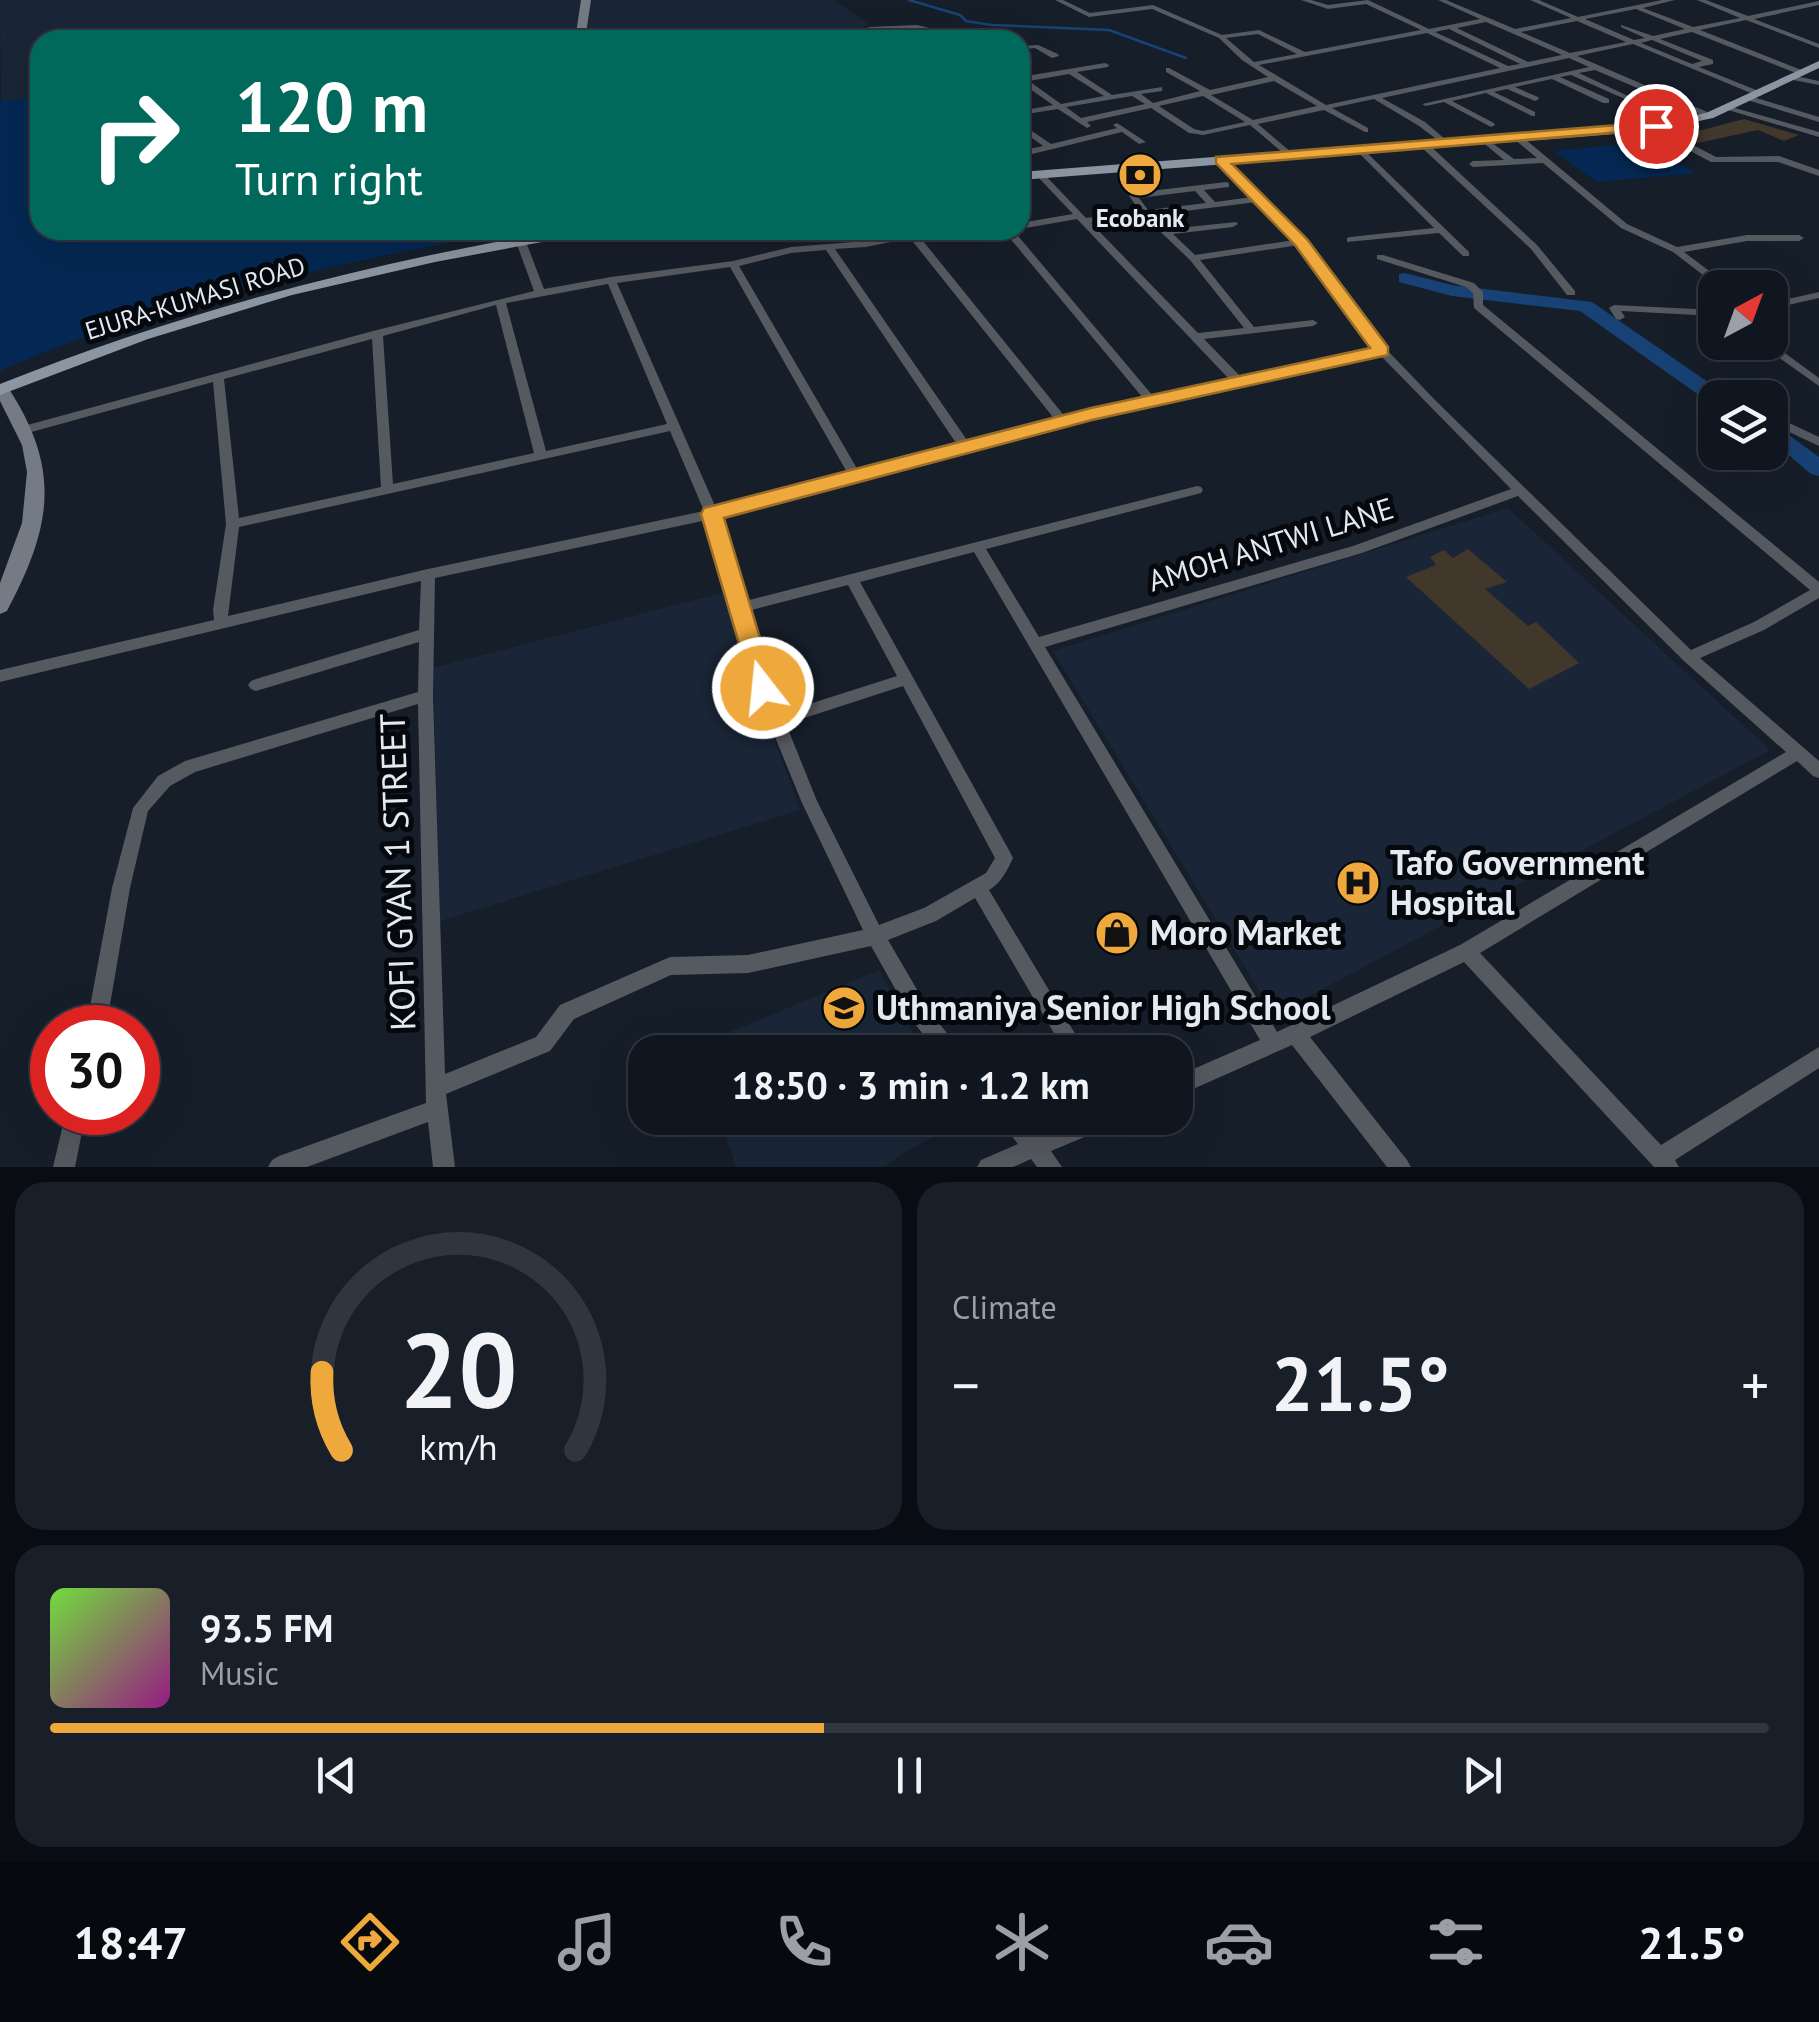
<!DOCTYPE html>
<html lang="en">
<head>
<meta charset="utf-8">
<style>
	:root { --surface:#101620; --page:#191f29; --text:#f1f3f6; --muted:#9c9fa5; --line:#30353e; --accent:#eea83c }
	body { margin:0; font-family:"PT Sans",sans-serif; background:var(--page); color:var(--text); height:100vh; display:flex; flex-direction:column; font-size:38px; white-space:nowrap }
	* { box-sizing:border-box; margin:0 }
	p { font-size:32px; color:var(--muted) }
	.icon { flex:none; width:55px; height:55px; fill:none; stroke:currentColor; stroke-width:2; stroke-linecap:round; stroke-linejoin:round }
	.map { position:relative; height:1167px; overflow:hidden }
	.sheet { display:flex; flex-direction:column; gap:15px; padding:15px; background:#090c12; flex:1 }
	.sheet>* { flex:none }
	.top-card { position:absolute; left:30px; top:30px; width:1000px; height:210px; border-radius:30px; box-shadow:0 10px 40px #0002,0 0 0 2px var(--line); background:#00695c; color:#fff; overflow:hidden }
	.needle { width:65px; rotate:41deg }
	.controls { position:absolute; left:1698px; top:270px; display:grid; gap:20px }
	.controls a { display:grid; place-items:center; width:90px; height:90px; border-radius:20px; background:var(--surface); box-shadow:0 10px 40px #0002,0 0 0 2px var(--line); font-size:50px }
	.speed { position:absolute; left:30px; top:1005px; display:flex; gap:20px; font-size:50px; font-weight:700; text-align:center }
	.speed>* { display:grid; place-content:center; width:130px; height:130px; border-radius:50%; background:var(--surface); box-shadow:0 10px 40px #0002,0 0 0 2px var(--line); line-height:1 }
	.speed .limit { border:15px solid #d22; background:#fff; color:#111 }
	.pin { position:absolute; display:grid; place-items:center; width:85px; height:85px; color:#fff; margin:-42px; border:5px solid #fff; border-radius:50%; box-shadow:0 2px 10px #0007 }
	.me { position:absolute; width:110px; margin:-55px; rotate:344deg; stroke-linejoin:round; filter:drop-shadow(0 0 8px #0008) }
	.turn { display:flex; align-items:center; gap:35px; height:210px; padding:0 40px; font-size:45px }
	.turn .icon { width:130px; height:130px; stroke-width:2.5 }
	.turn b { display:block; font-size:70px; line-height:85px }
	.big { font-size:75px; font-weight:700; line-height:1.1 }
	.sheet .card { flex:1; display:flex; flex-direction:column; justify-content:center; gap:15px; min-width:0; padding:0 35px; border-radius:30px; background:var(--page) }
	.sheet .dial { align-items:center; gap:0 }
	.dial svg { height:260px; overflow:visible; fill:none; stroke:var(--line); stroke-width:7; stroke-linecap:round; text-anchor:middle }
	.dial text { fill:var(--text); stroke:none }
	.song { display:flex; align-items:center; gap:30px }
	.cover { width:120px; height:120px; border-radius:15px; background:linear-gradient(135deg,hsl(100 70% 55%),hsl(310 70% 35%)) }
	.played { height:10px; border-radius:5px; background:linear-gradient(90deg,var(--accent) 45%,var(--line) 45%) }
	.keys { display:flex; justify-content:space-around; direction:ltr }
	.heat { display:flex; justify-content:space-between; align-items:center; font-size:55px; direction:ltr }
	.sheet .tiles { flex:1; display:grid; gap:15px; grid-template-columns:1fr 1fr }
	.card:last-child { grid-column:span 2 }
	.trip { position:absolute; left:628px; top:1035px; width:565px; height:100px; border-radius:30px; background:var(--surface); box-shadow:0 10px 40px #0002,0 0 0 2px var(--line); font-weight:700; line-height:100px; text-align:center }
	.tab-bar { display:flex; height:160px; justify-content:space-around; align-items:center; background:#06090d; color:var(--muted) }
	.tab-bar .icon { width:70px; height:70px }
	.tab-bar .current { color:var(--accent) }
	.tab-bar b { font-size:45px; color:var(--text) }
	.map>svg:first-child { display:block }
</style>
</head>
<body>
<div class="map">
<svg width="1819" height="1167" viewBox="0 0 1819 1167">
	<rect width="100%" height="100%" fill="#161e2a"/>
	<path fill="#1a2637" d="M0,0h834l35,24 -11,7 -5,9h-813v58l-39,2z
		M1508,508l262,242 -496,265 -221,-364z
		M722,593l78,217 -360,111 -7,-253z
		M879,970l45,82h-223l-2,-7z
		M720,1118h239l3,4 -61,32 -16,13h-149z"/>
	<path fill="#042853" d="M40,98v132h425l2,9c-159,31 -319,66 -467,132v-271z
		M1647,142l48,31 -98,9 -43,-31z"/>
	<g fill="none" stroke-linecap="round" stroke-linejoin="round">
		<path stroke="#184275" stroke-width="2.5" d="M909,0l51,15 6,6 26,4 117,5 77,28"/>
		<path fill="#184275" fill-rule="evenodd" d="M1405,273l47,12 140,17 139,96h-16v5l-19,-10 -116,-82 -128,-15 -53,-14v-8z
			M1770,421l49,36v19l-8,-2 -41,-35z"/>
	</g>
	<path fill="#41372a" d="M1744,119l55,16 -15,6 -26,-11 -60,13 -15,-8z
		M1468,549l39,33 -22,7 43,37 8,-4 43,41 -50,26 -123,-112 30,-12 -6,-8 14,-7 9,8z"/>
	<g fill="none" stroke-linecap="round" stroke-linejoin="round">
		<path fill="#555960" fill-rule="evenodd" d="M1055,0h8l27,13 63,-8 69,30 37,-5 46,22 116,-22 -55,-26 -38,5 -27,-9h10l17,5 40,-5 61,29 51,-10 -42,-19h8l69,29 56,-11 -41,-18h9l39,17 84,-17h13l-32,8 50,19 47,-9 -43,-18h9l42,16 71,-15v4l-65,14 65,25v4l-73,-28 -46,10 104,41v4h-3l-109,-43 -32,7 53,21v4l-14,3 62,25v4h-3l-125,-52 -56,12 135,58v4h-3l-52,-22 -30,4 -56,-25 -11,2 49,22v4h-6l-51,-24 -37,8 23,10 1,2 -4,2 -28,-12 -13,3 41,20v4h-3l-46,-23 -34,8 42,22 1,2 -4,2 -47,-25 -18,4 -4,-2 167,-37 -20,-9 -187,40 43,24 21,18 1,2 -4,2 -24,-18 -45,-27 -42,9 36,20v4h-3l-41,-22 -66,14 34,29v4l-3,1 -39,-33 -47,10 -14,-2 -38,-25 -64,14 4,4 -4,2 -29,-19 -38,6v-4l33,-6 -33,-23v-5l85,-14 4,2 -1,2 -31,5 35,23 50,-8v4l-21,3 12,9 47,-12 -34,-19v-4h3l41,22 58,-13 -26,-17 -23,-22 -67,-29 -63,8zM1636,9l49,20 -32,7 -32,-11v2l24,11 -11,2 -49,-21zM1577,21l49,21 -56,11 -49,-21zM1486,22l76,33 -34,7 -71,-34zM1449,29l71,35 -12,2 -73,-34zM1427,33l73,35 -174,37 -67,-40zM1258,34l39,20 -43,8 -28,-24zM1652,40l50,21 -10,3 -51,-21zM1595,70l54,23 -21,3 -49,-23zM1069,74l35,22 -43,8 -32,-23zM1274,81l43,25 -64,14 -42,-25zM1132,96l13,8 -64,14 -15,-11zM1203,96l42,26 -42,9 -9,-2 -35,-23z
			M917,25l61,15h-12l-49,-11 -46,2 -9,9h-7l14,-13z
			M1038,45l20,9 1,2 -7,2 -17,-10 -15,2v-4z
			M1791,75l28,6v4l-31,-6 -1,-2z
			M1750,96l69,21v5l-72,-22 -1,-2z
			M1728,106l91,26v5l-91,-27z
			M1020,123l31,21 66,-16 -4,-3 4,-2 29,19 -7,2 -17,-12 -102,25v-6l23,-5 -23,-17z
			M1649,125h6l61,32 63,-1 40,14v6l-41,-14h-67l-62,-33z
			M1514,135h6l107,89 50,23 70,-12h52l5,3 -5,3h-52l-63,11 48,36h-12l-47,-36 -52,-24 -78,-65 -70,4 -4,-3 4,-3 31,-1 -23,-19v-4h3l30,22 23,-1 -23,-19z
			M1420,142h6l111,103 38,46v4h-8l-36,-46 -111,-103z
			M1360,146l109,106v4h-6l-24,-23 -92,9v-4l3,-1 84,-9 -77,-77 -1,-2z
			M1221,157l83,83 82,109 50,52 255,249 63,-28 56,-32 -336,-282 -1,-15 -7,-6 -89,-28v-4h6l91,28 9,9v13l336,277v16l-55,32 -64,28 119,103v17l-6,-2 -16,-15 -317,192 181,192 158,-98v21l-144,92 4,7h-25l-190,-205 -154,75 97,123 4,7h-24l-95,-122 -117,52v-20l85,-37 -286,-488 -114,30 150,270 3,6c-6,13 -12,25 -24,32l97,162h-21l-90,-154 -39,23 -48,19 41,70 27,35 3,7h-22l-22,-28 -44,-78 -123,27 -77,2 -97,44 -24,32 -104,43 9,73h-22l-5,-45 -121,45h-39l4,-7 7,-4 147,-53 -8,-399 -223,68 -25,14 -22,25 -18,77 -24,140h-20l26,-140 21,-80 25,-32 27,-15 233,-69 1,-50 -163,49 -5,-2 -3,-4 3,-4 5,-2 163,-49 2,-49 -421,101v-12l214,-50 -1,-10 13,-86 -13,-142 -189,52 -4,-1 -2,-3 2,-3 353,-96 161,-40 -18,-49 5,-3 5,3 18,47 67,-12 122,-16 58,-14 75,-6 56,-11h19l-22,6 147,182 77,-20 -140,-168h10l140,166 77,-16 -153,-161 -57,10v-6l53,-9 -37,-39 7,-2 43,45 54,-7 -11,-15 4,-3 93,-11 3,1v4l-25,3 11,12 37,-5 -34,-35 -1,-2zM1195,191l11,12 -58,7 -9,-12zM1257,202l37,38 -99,15 -22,-21 60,-7 5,-3 -2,-2 -68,7 -15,-14zM1144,216l46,44 54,68 -46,5 -107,-110zM910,238l146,183 -87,22 -134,-194 31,-2zM1299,245l76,104 -134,28 -37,-38 109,-13 5,-3 -5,-3 -59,7 -54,-67zM826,250l132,196 -99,26 -120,-206 52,-13zM730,267l118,207 -132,34 -99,-225zM608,284l59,140 -121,27 -40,-148zM496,305l38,148 -141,31 -10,-148zM372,339l9,148 -142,31 -15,-139zM1380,355l131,134 -158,57 -314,91 -53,-88 215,-56 2,-3 -2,-3 -4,-1 -452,115 -26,-84 431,-114zM670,431l34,80 -276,58 -200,47 11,-89zM1518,496l166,165 102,91 -326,193 -183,87 -232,-385 317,-94zM707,520l48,168 47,115 61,127 -115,25 -78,2 -110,48 -24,32 -91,37 -12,-378 2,-118zM848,585l49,91 -116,37 -10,-25 -23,-77zM903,686l92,172 -9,15 -62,35 -45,17 -62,-124 -31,-77z
			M1819,292v6l-49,11v-6z
			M1614,305l101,5v6l-94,-5 4,6 -5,3 -4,-1 -7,-11z
			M1757,342h13l49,36v8z
			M1770,414l49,23v9l-49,-23z
			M66,1112h20l-11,55h-22z
			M1000,1118h23l15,18 44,-18h34l-3,7 -62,26 11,16h-25l-6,-8 -18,8h-36l4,-7 37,-16 -15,-19z"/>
		<path fill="#747b85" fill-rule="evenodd" d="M581,0h10l-6,40h-10z
			M0,385l7,1c55,83 45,140 0,225l-7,3v-31l22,-60 5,-51 -5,-27 -22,-44z"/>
		<path fill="#8c96a2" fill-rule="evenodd" d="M1819,61v7l-106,50 -61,13 -632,49v-8l632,-49 54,-10z
			M561,230h31l-7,4 -150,28 -143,33 -144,44 -148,56v-11c182,-73 369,-121 561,-154z"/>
	</g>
	<path fill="#eea83c" stroke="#9b6d27" stroke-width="2.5" d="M1656,122l4,1v6l-428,35 75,75 81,108v8l-296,65 -368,98 51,170 -3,7h-18l-53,-181 3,-6 387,-100 279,-60 -75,-103 -79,-82v-6z"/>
	<defs>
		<symbol id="bank-disc" viewBox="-11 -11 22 22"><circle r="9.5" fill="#eea83c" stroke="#05080d"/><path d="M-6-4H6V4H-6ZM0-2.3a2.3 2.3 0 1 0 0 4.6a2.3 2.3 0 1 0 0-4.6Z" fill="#111"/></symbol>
		<symbol id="hospital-disc" viewBox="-11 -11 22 22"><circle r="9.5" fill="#eea83c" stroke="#05080d"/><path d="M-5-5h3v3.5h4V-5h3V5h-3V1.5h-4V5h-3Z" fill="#111"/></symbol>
		<symbol id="shop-disc" viewBox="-11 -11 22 22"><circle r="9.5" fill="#eea83c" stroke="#05080d"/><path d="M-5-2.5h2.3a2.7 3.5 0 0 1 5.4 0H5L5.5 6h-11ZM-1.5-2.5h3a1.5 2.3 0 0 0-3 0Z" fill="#111"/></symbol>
		<symbol id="school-disc" viewBox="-11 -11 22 22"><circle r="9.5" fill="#eea83c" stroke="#05080d"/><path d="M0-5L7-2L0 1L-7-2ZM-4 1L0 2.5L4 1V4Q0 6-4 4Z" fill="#111"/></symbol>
	</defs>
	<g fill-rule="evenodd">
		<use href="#bank-disc" x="1115" y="150" width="50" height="50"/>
		<use href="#hospital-disc" x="1333" y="858" width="50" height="50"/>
		<use href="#shop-disc" x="1092" y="908" width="50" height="50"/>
		<use href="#school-disc" x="819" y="983" width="50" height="50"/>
	</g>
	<g text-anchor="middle" stroke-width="10" stroke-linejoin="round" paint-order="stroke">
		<g font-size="25" font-weight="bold" fill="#e4eaf2" stroke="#05080d">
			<text x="1140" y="227">Ecobank</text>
		</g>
		<g font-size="25" fill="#e4eaf2" stroke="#05080d">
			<text transform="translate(195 298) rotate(-17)" y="9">EJURA-KUMASI ROAD</text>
		</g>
		<g font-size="30" fill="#e4eaf2" stroke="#05080d">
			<text transform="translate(1271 545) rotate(-17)" y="10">AMOH ANTWI LANE</text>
		</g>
		<g font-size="35" font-weight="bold" fill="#e4eaf2" stroke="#05080d" text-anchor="start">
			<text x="1390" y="875">Tafo Government<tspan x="1390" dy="40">Hospital</tspan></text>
			<text x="1150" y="945">Moro Market</text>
			<text x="876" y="1020">Uthmaniya Senior High School</text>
		</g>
		<g font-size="35" fill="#e4eaf2" stroke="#05080d">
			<text transform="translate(398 872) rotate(-92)" y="12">KOFI GYAN 1 STREET</text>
		</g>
	</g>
</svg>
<div class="controls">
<a><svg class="needle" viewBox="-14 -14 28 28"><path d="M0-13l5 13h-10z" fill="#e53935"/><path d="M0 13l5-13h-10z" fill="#9c9fa5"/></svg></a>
<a><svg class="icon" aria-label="layers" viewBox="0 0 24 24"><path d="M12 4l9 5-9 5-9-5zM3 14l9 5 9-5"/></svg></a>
</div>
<div class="speed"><div class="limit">30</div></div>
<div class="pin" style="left:1656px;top:126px;background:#d93025"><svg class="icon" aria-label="arrive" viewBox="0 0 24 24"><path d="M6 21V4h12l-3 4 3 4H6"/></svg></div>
<svg class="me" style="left:763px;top:688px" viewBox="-20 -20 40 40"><circle r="17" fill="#eea83c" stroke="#fff" stroke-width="3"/><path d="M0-11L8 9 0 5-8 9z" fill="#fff"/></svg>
<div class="trip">18:50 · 3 min · 1.2 km</div>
<div class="top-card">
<div class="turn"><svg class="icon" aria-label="right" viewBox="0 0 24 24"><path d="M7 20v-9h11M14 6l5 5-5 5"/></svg><div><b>120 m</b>Turn right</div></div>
</div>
</div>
<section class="sheet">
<div class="tiles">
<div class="card dial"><svg viewBox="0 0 100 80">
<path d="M14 69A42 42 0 1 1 86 69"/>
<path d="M14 69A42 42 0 0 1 8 45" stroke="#eea83c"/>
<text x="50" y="56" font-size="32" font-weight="700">20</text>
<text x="50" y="72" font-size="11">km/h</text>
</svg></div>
<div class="card"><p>Climate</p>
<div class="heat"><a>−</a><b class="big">21.5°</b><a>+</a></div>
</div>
<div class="card">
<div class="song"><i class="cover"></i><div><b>93.5 FM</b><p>Music</p></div></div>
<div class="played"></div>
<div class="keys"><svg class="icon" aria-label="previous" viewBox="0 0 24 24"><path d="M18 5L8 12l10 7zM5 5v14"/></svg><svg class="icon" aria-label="pause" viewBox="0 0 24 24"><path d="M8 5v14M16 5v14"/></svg><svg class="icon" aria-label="next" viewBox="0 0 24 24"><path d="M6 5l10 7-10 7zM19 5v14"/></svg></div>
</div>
</div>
</section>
<nav class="tab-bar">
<b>18:47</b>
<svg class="icon current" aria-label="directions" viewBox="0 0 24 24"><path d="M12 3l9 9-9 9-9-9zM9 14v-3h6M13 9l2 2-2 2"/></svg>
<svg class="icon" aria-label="music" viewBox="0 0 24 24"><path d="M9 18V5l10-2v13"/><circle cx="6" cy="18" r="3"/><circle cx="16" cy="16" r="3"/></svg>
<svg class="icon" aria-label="phone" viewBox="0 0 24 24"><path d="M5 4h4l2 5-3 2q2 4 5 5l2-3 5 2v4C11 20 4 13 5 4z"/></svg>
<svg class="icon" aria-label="climate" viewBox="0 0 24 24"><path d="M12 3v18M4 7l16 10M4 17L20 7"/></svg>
<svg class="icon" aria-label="car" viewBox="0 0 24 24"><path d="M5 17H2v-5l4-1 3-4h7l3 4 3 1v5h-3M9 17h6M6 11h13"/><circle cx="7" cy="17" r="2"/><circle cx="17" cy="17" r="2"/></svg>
<svg class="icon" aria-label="filters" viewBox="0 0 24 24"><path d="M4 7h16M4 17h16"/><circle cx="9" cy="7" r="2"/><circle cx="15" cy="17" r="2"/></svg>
<b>21.5°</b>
</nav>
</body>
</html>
